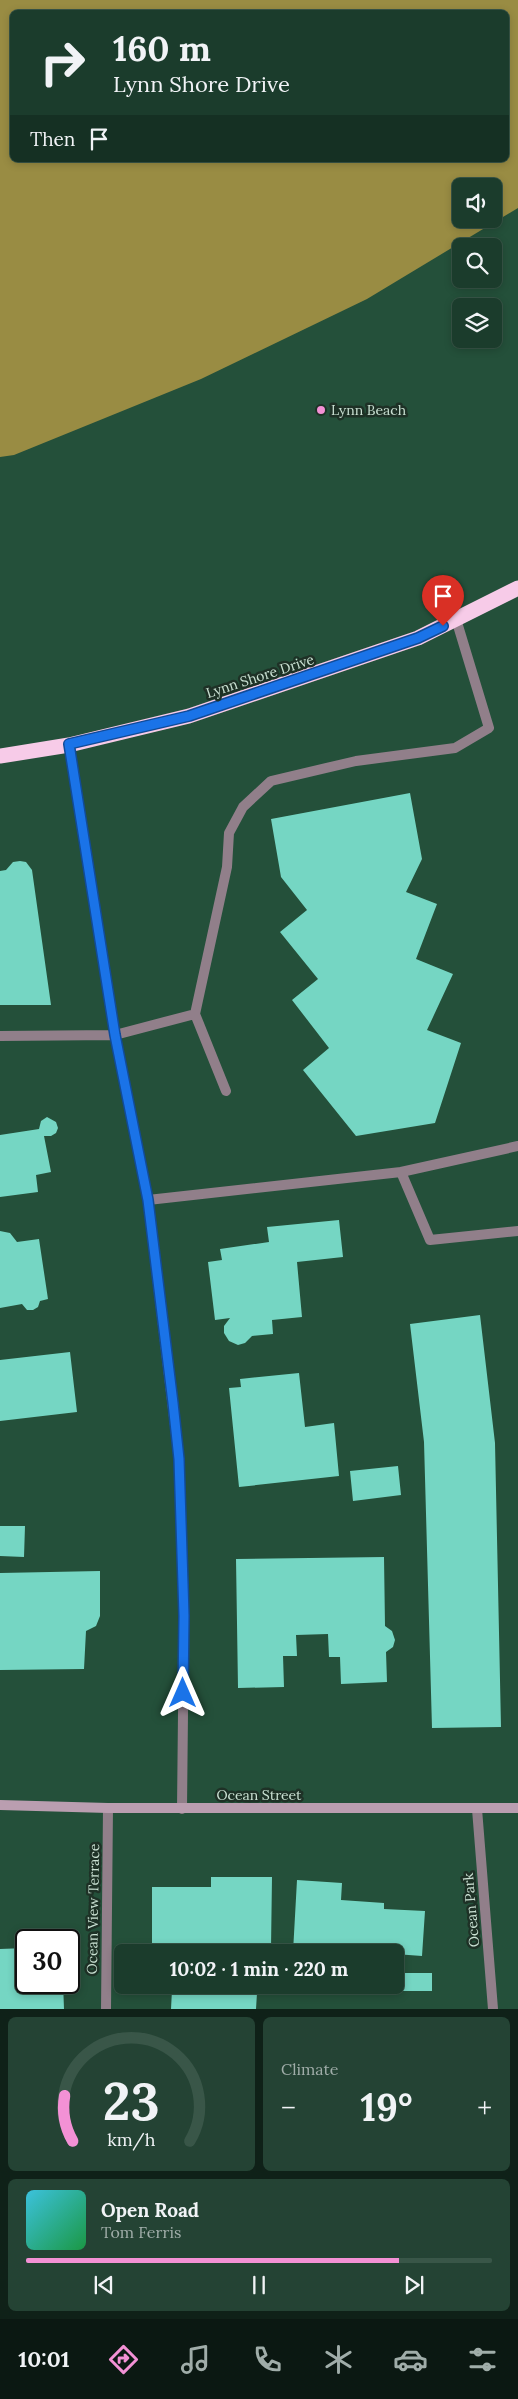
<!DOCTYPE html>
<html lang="en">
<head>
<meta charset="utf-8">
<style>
	:root { --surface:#1b3c2c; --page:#244334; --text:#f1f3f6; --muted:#a0ada9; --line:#395648; --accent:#f391d5 }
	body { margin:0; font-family:Lora,serif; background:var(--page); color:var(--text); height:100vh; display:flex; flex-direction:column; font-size:19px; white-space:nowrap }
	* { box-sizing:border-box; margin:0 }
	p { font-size:16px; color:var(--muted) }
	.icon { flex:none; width:28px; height:28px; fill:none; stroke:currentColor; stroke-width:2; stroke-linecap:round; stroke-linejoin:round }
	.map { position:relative; height:2009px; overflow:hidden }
	.side { display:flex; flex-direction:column; gap:8px; padding:8px; background:#0f2118; flex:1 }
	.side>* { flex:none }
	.guide { position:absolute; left:10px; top:10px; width:499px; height:152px; border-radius:8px; box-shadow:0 2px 8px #0003,0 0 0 1px var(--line); background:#1b3c2c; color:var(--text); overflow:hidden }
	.fabs { position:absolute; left:452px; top:178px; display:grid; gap:10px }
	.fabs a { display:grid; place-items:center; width:50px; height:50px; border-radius:8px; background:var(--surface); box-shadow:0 2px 8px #0003,0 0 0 1px var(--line); font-size:25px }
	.speed { position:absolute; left:15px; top:1929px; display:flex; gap:10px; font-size:25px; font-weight:700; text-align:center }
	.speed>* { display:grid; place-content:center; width:65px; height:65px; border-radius:50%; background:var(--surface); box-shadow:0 2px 8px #0003,0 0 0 1px var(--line); line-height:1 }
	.speed .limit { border:2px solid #111; border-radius:8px; background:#fff; color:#111 }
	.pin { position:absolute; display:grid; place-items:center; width:42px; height:42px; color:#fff; margin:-51px -21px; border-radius:50% 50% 50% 0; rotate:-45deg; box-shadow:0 0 5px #0007 }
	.pin .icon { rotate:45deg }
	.me { position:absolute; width:55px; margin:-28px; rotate:0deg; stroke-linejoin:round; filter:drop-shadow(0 0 4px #0008) }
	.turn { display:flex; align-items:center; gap:18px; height:105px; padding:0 20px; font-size:22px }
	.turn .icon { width:65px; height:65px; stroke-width:2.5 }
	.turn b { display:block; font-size:35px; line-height:42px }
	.then { display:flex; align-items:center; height:48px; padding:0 20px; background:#0003; gap:10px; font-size:19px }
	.big { font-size:38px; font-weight:700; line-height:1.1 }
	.side .tile { flex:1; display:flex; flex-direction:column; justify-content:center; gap:8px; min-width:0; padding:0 18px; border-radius:8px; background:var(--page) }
	.side .dial { align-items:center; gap:0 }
	.dial svg { height:130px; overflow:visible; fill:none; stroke:var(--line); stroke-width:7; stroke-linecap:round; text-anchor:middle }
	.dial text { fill:var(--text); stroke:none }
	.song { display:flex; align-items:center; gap:15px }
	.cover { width:60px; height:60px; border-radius:8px; background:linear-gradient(135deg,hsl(190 70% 55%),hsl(140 70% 35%)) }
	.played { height:5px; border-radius:2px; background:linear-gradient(90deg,var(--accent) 80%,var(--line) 80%) }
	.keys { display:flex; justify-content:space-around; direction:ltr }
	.heat { display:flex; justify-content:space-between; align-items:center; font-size:28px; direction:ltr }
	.side .tiles { flex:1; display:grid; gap:8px; grid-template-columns:1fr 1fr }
	.tile:last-child { grid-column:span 2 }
	.trip { position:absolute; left:114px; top:1944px; width:290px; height:50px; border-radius:8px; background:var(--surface); box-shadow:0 2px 8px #0003,0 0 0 1px var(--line); font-weight:700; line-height:50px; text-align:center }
	.tab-bar { display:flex; height:80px; justify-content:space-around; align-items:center; background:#0b1812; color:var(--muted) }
	.tab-bar .icon { width:35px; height:35px }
	.tab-bar .current { color:var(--accent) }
	.tab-bar b { font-size:22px; color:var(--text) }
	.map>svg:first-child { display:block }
</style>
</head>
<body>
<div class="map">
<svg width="518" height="2009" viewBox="0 0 518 2009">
	<rect width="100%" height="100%" fill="#24503a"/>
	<path fill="#998c43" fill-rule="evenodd" d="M0,0h518v208l-151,91 -166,80 -187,76 -14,2zM12,12h494v148h-494zM461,186h33v33h-33z"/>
	<path fill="#75d6c3" d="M410,793l12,66 -16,33 31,12 -21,55 37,15 -26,56 34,13 -26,80 -79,13 -53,-66 26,-22 -37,-48 26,-21 -38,-47 27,-22 -26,-33 -10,-58z
		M20,861l6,1 6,8 19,135h-51v-134l6,-1 7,-8z
		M47,1117l9,5 2,6 -2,5 -5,3h-7l7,36 -15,3 2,17 -38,5v-62l39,-6 2,-8z
		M339,1220l4,37 -46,5 5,55 -30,3 1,14 -21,2 -7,7 -7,2 -9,-4 -5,-8v-7l6,-8 -15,2 -7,-58 14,-2 -2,-11 49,-7 -2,-15z
		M0,1231l10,2 7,9 22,-3 9,60 -8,2 -2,6 -5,3h-6l-5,-6 -22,4z
		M480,1315l15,128 6,284 -69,1 -8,-286 -14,-118z
		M70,1352l7,60 -77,9v-61z
		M299,1373l6,54 29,-4 5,53 -100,11 -10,-99 12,-1 -1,-8z
		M398,1466l3,29 -48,6 -3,-30z
		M0,1526h25l-1,31 -24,-1z
		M384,1557l1,69 7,5 3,9 -2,7 -7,5 1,30 -46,2 -1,-27h-11l-1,-23 -32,1 1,21h-14l1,31 -46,1 -2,-129z
		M100,1571v45l-4,10 -10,5 -2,38 -84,1v-97z
		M211,1877h61l-1,71 -119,-1v-60h59z
		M297,1880l45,3 -1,17 43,3v6l41,2 -3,45 -27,-2v-2h-102z
		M26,1948v34h37l1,27h-64v-60z
		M395,1973h37v18h-38z
		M172,1990l85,3 -1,16h-85z"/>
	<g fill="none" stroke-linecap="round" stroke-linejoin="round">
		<path stroke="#917f8a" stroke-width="10" d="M195,1014l31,77
			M115,1035l80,-21 32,-147 2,-34 14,-26 28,-26 85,-20 99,-13 34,-20 -33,-109
			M401,1172l117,-26
			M148,1200l253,-28 29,68 88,-9"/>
		<path stroke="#917f8a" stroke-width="10" d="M69,745l46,290 33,165 31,259 5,158 -2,192
			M0,1036l115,-1
			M477,1809l16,200
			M106,2009l2,-201"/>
		<path stroke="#ba9eb0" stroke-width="10" d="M0,1805l108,3h410"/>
		<path stroke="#f7cbe8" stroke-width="15" d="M0,756l69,-11 120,-29 229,-78 100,-50"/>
	</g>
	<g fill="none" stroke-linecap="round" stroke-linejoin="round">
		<defs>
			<path id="route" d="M183,1693l1,-77 -5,-157 -6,-56 -25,-203 -33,-165 -46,-291 120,-28 229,-78 25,-12"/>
		</defs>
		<use href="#route" stroke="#114b97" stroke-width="12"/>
		<use href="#route" stroke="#1a73e8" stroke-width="9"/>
	</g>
	<circle fill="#f391d5" stroke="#1e3126" stroke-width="2" cx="321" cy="410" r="5"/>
	<g text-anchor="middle" stroke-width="5" stroke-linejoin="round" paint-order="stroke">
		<g font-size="14" fill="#cae1d3" stroke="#1e3126" text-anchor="start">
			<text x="331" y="415">Lynn Beach</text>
		</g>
		<g font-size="14" fill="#cae1d3" stroke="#1e3126">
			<text transform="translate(260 676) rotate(-18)" y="5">Lynn Shore Drive</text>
			<text x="259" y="1800">Ocean Street</text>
			<text transform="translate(93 1909) rotate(-89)" y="5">Ocean View Terrace</text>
			<text transform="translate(471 1910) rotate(-95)" y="5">Ocean Park</text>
		</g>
	</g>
</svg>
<div class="fabs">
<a><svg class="icon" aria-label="sound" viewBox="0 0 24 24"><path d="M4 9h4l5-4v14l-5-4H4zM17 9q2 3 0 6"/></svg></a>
<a><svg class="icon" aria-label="search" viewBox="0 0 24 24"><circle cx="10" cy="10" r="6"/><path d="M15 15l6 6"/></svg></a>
<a><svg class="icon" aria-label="layers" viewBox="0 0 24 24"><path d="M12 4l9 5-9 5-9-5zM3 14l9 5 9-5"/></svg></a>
</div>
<div class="speed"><div class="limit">30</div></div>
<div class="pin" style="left:443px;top:626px;background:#d93025"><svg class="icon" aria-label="arrive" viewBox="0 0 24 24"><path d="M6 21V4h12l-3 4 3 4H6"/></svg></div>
<svg class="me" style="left:183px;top:1693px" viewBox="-20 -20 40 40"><path d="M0-17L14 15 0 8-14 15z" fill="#1a73e8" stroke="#fff" stroke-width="4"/></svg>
<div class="trip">10:02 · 1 min · 220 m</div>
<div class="guide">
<div class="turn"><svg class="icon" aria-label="right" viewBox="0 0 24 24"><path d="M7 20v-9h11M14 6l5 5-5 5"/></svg><div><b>160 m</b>Lynn Shore Drive</div></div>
<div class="then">Then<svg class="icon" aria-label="arrive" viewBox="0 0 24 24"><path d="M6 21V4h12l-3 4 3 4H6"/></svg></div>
</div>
</div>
<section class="side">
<div class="tiles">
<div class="tile dial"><svg viewBox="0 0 100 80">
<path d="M14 69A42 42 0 1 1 86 69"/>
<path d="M14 69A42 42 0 0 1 9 41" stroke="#f391d5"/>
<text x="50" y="56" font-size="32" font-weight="700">23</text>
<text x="50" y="72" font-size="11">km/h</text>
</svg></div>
<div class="tile"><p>Climate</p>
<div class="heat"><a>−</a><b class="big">19°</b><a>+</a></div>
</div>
<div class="tile">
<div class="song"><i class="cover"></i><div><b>Open Road</b><p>Tom Ferris</p></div></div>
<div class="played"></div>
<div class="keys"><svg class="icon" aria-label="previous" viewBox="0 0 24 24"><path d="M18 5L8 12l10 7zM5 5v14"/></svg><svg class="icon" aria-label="pause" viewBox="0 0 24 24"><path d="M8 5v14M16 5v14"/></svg><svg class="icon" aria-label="next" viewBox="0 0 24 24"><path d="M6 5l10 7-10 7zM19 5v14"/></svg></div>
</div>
</div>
</section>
<nav class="tab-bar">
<b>10:01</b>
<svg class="icon current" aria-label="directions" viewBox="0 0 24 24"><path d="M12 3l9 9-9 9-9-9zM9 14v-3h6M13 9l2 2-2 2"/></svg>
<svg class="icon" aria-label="music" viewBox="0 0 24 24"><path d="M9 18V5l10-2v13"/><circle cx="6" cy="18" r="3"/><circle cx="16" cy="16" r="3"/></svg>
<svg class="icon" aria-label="phone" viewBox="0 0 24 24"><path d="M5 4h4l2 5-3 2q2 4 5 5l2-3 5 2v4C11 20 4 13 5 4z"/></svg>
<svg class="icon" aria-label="climate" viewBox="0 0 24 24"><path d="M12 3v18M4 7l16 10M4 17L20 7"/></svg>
<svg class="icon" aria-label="car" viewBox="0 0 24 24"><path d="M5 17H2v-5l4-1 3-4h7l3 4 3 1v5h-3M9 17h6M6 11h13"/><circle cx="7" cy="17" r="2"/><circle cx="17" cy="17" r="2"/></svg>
<svg class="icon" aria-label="filters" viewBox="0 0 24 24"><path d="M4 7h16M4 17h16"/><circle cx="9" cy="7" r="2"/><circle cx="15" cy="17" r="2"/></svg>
</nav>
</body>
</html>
